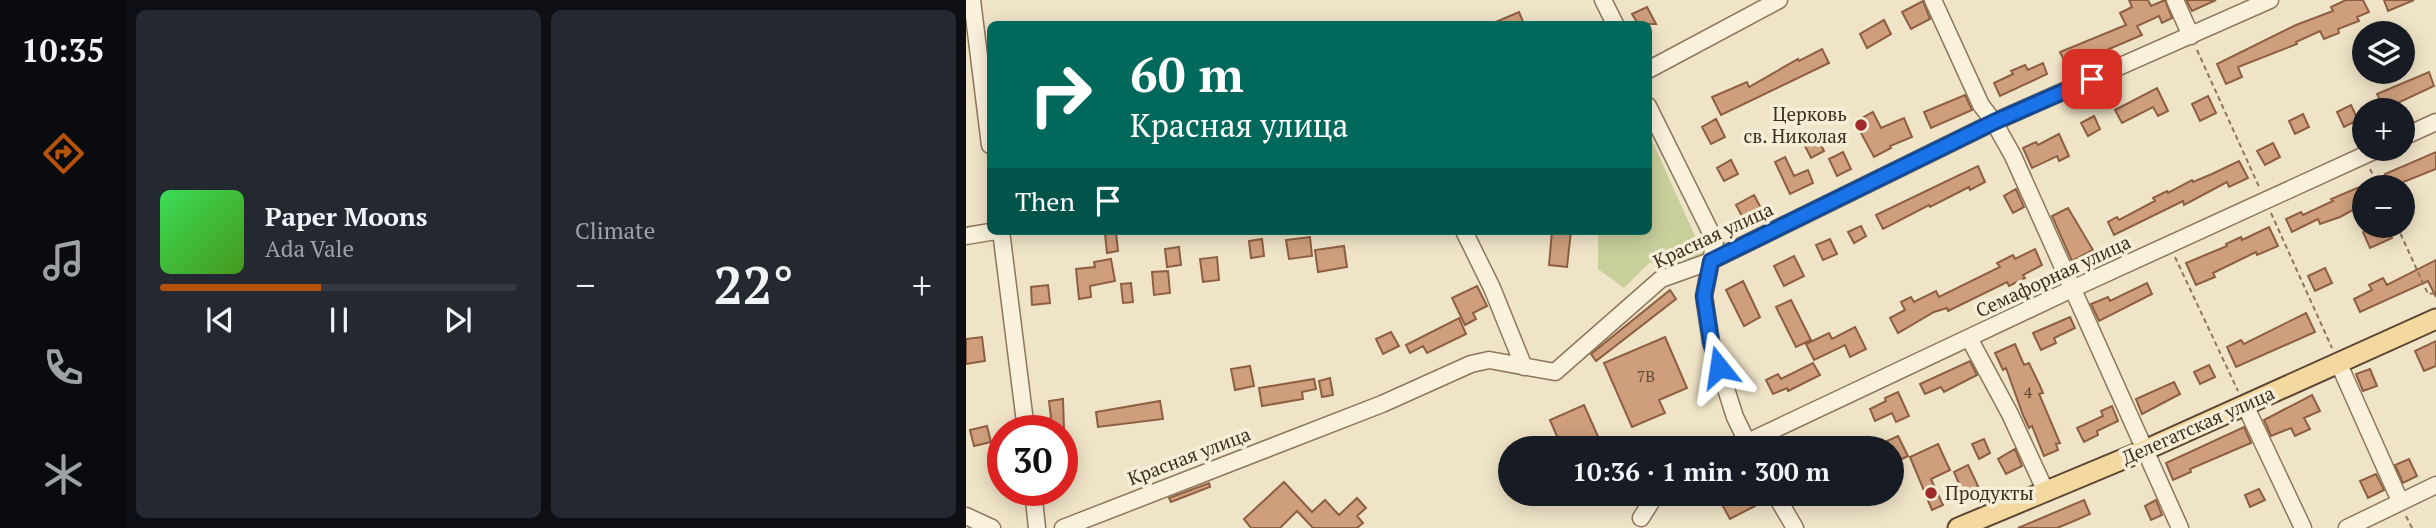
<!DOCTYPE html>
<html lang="en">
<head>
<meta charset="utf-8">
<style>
	:root { --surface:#171b24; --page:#242831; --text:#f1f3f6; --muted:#9ea1a6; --line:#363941; --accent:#b45309 }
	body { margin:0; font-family:"PT Serif",serif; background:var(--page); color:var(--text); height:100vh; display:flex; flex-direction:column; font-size:26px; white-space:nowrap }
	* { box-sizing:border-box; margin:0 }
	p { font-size:23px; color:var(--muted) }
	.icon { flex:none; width:38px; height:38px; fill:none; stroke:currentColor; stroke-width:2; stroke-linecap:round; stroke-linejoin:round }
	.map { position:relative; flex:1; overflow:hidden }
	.side { display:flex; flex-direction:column; gap:10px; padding:10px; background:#0d0f14; width:840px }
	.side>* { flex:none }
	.hud { position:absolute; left:21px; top:21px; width:665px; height:214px; border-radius:10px; box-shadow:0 4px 18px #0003; background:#00695c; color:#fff; overflow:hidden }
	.fabs { position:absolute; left:1386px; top:21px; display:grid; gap:14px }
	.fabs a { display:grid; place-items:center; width:63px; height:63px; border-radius:50%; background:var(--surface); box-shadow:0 4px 18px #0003; font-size:35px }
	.speed { position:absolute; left:21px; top:415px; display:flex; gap:14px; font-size:35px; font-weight:700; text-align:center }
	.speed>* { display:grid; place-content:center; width:91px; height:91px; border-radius:50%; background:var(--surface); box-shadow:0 4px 18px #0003; line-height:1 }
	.speed .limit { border:10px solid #d22; background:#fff; color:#111 }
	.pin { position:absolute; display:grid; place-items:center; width:60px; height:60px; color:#fff; margin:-30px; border-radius:14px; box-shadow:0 4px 10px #0006 }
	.me { position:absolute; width:77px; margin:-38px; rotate:345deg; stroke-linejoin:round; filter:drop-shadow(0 0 5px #0008) }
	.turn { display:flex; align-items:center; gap:24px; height:147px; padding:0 28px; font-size:32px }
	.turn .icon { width:91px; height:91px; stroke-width:2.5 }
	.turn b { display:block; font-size:49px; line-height:60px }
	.then { display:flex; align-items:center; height:66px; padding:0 28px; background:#0003; gap:14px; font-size:26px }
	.big { font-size:52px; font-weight:600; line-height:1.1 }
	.side .card { flex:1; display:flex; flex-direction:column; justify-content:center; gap:10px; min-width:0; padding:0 24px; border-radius:10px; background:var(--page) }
	.song { display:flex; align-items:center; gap:21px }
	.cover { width:84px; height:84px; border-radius:10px; background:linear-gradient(135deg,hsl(130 70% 55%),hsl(100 70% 35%)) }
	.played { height:7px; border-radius:4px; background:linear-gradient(90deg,var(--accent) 45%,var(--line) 45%) }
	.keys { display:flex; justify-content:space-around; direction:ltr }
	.heat { display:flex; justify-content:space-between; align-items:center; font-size:38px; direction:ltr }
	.side .tiles { flex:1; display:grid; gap:10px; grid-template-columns:repeat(2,1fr) }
	.trip { position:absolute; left:532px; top:436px; width:406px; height:70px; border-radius:35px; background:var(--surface); box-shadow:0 4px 18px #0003; font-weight:600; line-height:70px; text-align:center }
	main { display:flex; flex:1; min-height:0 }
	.tabs { display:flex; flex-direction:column; width:126px; justify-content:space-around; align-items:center; background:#090b0e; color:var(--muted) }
	.tabs .icon { width:49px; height:49px }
	.tabs .selected { color:var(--accent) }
	.tabs b { font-size:32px; color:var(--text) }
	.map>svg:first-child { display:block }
</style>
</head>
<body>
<main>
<nav class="tabs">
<b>10:35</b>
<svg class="icon selected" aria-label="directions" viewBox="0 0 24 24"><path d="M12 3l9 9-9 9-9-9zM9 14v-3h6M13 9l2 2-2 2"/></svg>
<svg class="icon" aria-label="music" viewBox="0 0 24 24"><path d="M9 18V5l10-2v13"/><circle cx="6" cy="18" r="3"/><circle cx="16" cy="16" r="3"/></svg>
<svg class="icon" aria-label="phone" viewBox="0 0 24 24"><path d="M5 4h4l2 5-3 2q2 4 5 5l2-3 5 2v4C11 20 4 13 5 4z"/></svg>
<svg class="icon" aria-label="climate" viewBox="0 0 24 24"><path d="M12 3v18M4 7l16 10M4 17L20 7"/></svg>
</nav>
<section class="side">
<div class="tiles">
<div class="card">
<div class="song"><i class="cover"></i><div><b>Paper Moons</b><p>Ada Vale</p></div></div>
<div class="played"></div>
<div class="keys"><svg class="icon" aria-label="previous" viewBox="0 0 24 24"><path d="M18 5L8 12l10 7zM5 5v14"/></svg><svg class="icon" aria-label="pause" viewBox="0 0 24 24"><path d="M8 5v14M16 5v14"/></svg><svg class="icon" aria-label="next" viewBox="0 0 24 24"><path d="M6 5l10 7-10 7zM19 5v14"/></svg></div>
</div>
<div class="card"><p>Climate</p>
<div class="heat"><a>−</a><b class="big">22°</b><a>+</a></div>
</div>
</div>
</section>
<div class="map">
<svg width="1470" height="528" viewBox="0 0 1470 528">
	<rect width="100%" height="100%" fill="#f0e4c8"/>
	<path fill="#c9cf9b" d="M683,134l56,124 -37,17 -18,-13 -26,26 -26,-19v-38h50z"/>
	<path fill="#cf9f7d" stroke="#8d5f41" stroke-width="2" d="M1163,0h19l3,6 14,-6 7,18 -10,5 -3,-7 -22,10 5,9 -75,32 -7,-15 66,-27 -6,-12 12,-6z
		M1220,0h30l-24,11z
		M1380,0h17l6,12 -12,5 2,4 -21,8 1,4 -15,6 -4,-8 -24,11 1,2 -59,23 4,10 -16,7 -9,-20 79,-39 37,-14 -2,-4z
		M1418,0h30l-26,11z
		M957,1l7,18 -19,10 -9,-17z
		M681,7l9,17h-18l-6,-10z
		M553,12l5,12h-33z
		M918,20l7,14 -24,14 -7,-14z
		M856,49l7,14 -108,52 -9,-18 35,-15 2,5 49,-28 1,2z
		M1077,63l4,11 -47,22 -6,-13 19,-9 -2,-3 14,-6 3,5z
		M1463,72l5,14 -49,23 -8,-15z
		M1191,88l11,23 -10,5 -5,-9 -31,16 -7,-13z
		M999,95l7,15 -41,18 -7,-16z
		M1242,96l8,17 -16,8 -8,-17z
		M1385,105l7,15 -14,7 -7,-15z
		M907,112l8,16 23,-10 8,19 -22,9 1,2 -17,9 -19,-35z
		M1337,114l6,13 -14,7 -6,-13z
		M1128,116l6,13 -12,7 -7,-13z
		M750,119l9,18 -14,7 -9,-17z
		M1093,134l10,22 -10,5 -2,-5 -25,12 -9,-20 13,-6 2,3z
		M852,139l6,12 -13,7 -6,-12z
		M1307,143l7,14 -15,8 -8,-14z
		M877,152l8,17 -14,7 -8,-17z
		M1470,152v17l-45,18 -6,-13z
		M819,157l9,19 14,-6 5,13 -23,11 -15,-32z
		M765,160l7,14 -14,7 -7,-13z
		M1273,161l9,17 -19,9 -2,-5 -43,23 -1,-4 -69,34 -6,-13 9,-5 2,3 36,-19 -2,-3 14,-7 1,2 24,-13 1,2 19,-8z
		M1012,166l7,16 -15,8 -1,-3 -39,20 -1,-2 -46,24 -7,-14z
		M1396,186l2,18 -24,13 -20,7 -2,-5 -26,13 -6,-13 15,-7 2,3 30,-14 -2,-2z
		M1050,189l8,18 -11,6 -9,-17z
		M788,195l8,15 -18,10 -8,-15z
		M1102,208l25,42 -21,11 -20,-45z
		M895,226l5,10 -12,7 -6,-11z
		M1410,226h10l6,12 -22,10 -7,-16z
		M1303,227l9,19 -21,9 -1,-3 -43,21 2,4 -19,8 -10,-22 41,-17 -1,-2 15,-7 1,3z
		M586,231h19l-4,36 -18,-2z
		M150,232l2,19 -11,2 -2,-19z
		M344,237l2,19 -23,3 -3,-19z
		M296,239l2,17 -13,2 -2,-17z
		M864,239l7,15 -14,6 -7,-15z
		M378,246l3,21 -29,5 -3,-22z
		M213,247l2,18 -14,2 -2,-18z
		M1069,249l7,16 -19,10 2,3 -16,8 -2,-4 -59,29 -1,-3 -13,4 -36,21 -8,-15 15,-8 -4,-8 10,-5 3,5 22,-11 3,6 61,-30 -3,-4 16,-8 2,4z
		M828,256l10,20 -20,10 -10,-20z
		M251,257l2,23 -16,2 -3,-23z
		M145,259l4,22 -25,5 1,11 -12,2 -3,-30 19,-2 -1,-5z
		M1470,260v37l-8,-16 -68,31 -6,-13 18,-9 -3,-5 14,-7 4,7z
		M1359,268l7,15 -17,8 -7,-15z
		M202,271l2,22 -16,2 -2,-23z
		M777,281l17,36 -16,9 -18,-36z
		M165,283l2,19 -10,1 -2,-19z
		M1181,283l5,11 -53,27 -8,-17 17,-7 2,4z
		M82,285l2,18 -18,2 -1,-18z
		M511,286l10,20 -14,7 3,6 -11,6 -13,-27z
		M704,290l6,9 -80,62 -5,-7z
		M825,300l20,40 -15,7 -20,-40z
		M1340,313l9,19 -79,35 -9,-20 14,-7 3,4z
		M1104,317l5,11 -21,10 2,5 -15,7 -8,-17z
		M493,318l7,16 -39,19 -4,-7 -13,7 -4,-8z
		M889,327l11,22 -16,8 -5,-12 -31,15 -8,-16 23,-11 3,6z
		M425,332l8,14 -16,8 -7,-15z
		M16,337l3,24 -19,3v-25z
		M699,337l22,51 -28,12 6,13 -33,14 -28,-64z
		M1470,341v25l-12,5 -9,-20z
		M1049,344l9,21 5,-2 11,23 3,7 -4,1 21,49 -4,1 2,6 -14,6 -12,-30 -3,2 -6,-13 -17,-47 -3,2 -8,-17z
		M1004,361l7,14 -33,17 -3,-5 -16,7 -5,-10z
		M847,363l7,12 -32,16 -1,-3 -14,6 -7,-14 12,-6 3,5z
		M1243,365l6,12 -15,7 -6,-12z
		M284,366l4,20 -19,4 -4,-21z
		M1404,369l7,17 -14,5 -7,-17z
		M364,378l3,17 -11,2 -3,-16z
		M348,379l2,10 -14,3 1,7 -41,7 -3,-18z
		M1208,382l6,12 -38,20 -6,-15z
		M932,392l11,24 -13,6 -4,-9 -17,8 -5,-12 16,-8 -1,-3z
		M1346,395l8,16 -16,7 6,11 -15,7 -4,-8 -20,8 -7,-16z
		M97,399l1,31h-16l-1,-11 4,-1 -2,-17z
		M194,401l3,18 -65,8 -2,-15z
		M618,405l16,36 -17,7h-21l-12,-28z
		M1146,406l6,15 -21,10 1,4 -14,7 -7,-14 26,-12 -2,-5z
		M21,426l4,16 -17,4 -4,-16z
		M1278,427l7,16 -61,26 1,3 -18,8 -7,-17z
		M932,436l10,20 -16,8v-16h-20z
		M1018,439l6,14 -11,6 -7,-15z
		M972,444l12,26 -19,9 12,26 -11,5 -22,-53z
		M1049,449l7,17 -16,8 -8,-15z
		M1443,459l8,17 -14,7 -8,-18z
		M1002,465l10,21 -15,7 -9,-21z
		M1410,474l8,16 -16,8 -8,-17z
		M318,482l28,30 13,-12 14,15 18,-17 9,10 -9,8 6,7 -6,5h-44l-16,-17 -17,17h-29l-7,-9z
		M243,483l1,4 -39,15 -2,-4z
		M1293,489l6,11 -15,7 -5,-12z
		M763,494h19l7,12 -25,13 -11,-20z
		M1118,500l6,14 -16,7 -17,7h-39z
		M1190,500l6,15 -11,5 -6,-14z"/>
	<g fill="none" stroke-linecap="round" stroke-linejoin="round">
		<defs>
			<path id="minor" d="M6,0l18,145
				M637,0l12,24
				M967,0l48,105 13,17 19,34 167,372
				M1209,0l16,36
				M682,70l131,-70
				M682,106l67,135 -11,55 7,46 24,75 15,31
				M1437,137l33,-15
				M35,231l25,199
				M498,231l28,57 32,79
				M0,236l30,-5
				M1003,338l41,76 36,78
				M1372,362l62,139
				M1279,405l58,123
				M769,448l337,-159 306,-140
				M67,490l4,38
				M809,494l20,34
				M0,516l26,12
				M675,518l15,-24
				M97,528l319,-124 89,-40 18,-4 66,12 106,-93 50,-18 283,-139 276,-122
				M1381,528l89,-43"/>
			<path id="major" d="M992,528l187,-78 291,-131"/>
		</defs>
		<use href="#minor" stroke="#8d765c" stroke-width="19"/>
		<use href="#major" stroke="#5b4430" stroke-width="23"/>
		<path stroke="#8d765c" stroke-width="2" stroke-dasharray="5 3.5" stroke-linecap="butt" d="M1231,50l63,139
			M1404,169l9,18
			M1305,213l61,135
			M1431,226l31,68 8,-1
			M1209,257l63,134
			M1440,516l6,12"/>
		<use href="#minor" stroke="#faf1dc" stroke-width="16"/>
		<use href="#major" stroke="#f3d9a0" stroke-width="19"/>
	</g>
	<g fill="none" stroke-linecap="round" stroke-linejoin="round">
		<defs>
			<path id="route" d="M753,367l-8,-25 -7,-46 7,-35 283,-139 98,-43"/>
		</defs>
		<use href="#route" stroke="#114b97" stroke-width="18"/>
		<use href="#route" stroke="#1a73e8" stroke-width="12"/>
	</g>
	<g fill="#9e2a2b" stroke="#f7eed8" stroke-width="2.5">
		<circle cx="895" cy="125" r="7"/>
		<circle cx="965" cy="493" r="7"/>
	</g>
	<g text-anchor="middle" stroke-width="7" stroke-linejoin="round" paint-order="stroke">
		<g font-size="16" fill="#624a37">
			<text x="680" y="382">7В</text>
			<text x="1062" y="398">4</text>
		</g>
		<g font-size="19" fill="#3d2e20" stroke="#f7eed8" text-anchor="end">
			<text x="881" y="121">Церковь<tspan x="881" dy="22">св. Николая</tspan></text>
			<text x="979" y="500" text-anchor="start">Продукты</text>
		</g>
		<g font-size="19" fill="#3d2e20" stroke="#f7eed8">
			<text transform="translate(747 235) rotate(-25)" y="7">Красная улица</text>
			<text transform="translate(1087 276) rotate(-25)" y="7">Семафорная улица</text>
			<text transform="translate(1232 425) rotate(-24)" y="7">Делегатская улица</text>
			<text transform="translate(223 456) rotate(-21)" y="7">Красная улица</text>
		</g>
	</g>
</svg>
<div class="fabs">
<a><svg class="icon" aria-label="layers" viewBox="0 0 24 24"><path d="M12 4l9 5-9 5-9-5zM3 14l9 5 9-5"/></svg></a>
<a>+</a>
<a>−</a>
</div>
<div class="speed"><div class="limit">30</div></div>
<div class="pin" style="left:1126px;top:79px;background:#d93025"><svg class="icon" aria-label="arrive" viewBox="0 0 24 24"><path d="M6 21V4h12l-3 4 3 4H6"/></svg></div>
<svg class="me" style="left:753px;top:367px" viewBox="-20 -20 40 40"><path d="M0-17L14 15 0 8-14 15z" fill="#1a73e8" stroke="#fff" stroke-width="4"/></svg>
<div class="trip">10:36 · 1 min · 300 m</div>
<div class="hud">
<div class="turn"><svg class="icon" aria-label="right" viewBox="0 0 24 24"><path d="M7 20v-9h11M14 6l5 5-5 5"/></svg><div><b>60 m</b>Красная улица</div></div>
<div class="then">Then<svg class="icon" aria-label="arrive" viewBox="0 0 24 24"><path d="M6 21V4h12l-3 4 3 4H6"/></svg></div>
</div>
</div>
</main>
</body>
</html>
